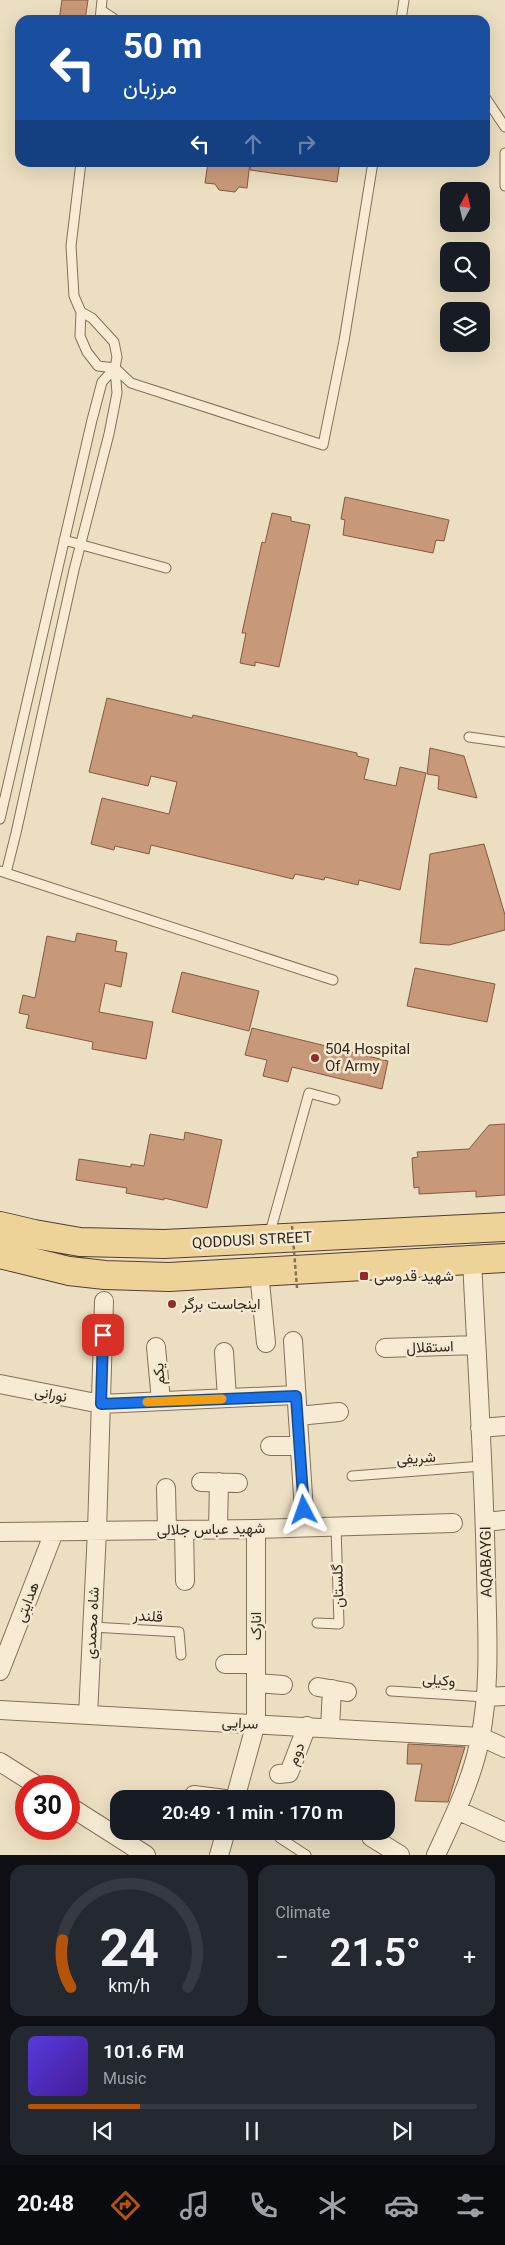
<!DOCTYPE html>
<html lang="en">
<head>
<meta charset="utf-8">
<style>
	:root { --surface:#171b24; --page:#242831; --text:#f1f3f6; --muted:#9ea1a6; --line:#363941; --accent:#b45309 }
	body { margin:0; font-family:Georgia,Vazirmatn,serif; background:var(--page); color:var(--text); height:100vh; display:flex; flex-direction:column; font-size:19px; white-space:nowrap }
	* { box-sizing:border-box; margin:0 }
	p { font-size:16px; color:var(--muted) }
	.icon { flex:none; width:28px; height:28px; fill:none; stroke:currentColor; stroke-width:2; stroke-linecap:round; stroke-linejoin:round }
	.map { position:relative; height:1855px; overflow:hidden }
	.panel { display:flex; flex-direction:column; gap:10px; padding:10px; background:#0d0f14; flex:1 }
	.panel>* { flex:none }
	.top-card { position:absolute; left:15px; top:15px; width:475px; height:152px; border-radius:15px; box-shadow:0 5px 20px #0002; background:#1a4fa0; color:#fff; overflow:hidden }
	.needle { width:32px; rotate:8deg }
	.fabs { position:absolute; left:440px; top:182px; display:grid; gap:10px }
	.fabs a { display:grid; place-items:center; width:50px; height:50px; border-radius:10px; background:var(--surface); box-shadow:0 5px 20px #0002; font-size:25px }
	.speed { position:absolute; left:15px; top:1775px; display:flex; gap:10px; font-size:25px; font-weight:700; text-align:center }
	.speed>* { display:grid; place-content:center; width:65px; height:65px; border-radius:50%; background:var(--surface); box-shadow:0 5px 20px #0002; line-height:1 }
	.speed .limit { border:8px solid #d22; background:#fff; color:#111 }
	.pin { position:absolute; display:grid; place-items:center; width:42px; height:42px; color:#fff; margin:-21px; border-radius:10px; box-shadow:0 2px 8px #0006 }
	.me { position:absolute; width:55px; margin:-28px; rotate:356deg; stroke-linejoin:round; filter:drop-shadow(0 0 4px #0008) }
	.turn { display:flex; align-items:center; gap:18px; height:105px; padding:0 25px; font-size:22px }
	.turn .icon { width:65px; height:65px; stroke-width:2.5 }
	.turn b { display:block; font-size:35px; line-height:42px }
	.lanes { display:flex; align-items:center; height:48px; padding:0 25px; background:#0003; justify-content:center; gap:25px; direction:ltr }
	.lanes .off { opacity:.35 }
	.big { font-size:38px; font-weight:600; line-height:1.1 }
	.panel .tile { flex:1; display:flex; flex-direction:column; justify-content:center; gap:8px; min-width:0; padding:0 18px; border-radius:15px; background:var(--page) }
	.panel .dial { align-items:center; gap:0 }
	.dial svg { height:130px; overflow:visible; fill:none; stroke:var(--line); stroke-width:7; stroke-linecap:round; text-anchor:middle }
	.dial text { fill:var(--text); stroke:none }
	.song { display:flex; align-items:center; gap:15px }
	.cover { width:60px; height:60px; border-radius:8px; background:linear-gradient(135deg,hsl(250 70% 55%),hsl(260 70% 35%)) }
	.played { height:5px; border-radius:2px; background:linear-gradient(90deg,var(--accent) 25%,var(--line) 25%) }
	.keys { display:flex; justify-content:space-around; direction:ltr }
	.heat { display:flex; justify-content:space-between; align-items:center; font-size:28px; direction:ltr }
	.panel .tiles { flex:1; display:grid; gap:10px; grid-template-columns:1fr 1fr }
	.tile:last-child { grid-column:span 2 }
	.trip { position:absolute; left:110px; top:1790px; width:285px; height:50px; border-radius:15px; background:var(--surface); box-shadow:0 5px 20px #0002; font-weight:600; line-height:50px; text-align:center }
	.tab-bar { display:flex; height:80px; justify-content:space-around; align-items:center; background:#090b0e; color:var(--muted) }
	.tab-bar .icon { width:35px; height:35px }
	.tab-bar .on { color:var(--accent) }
	.tab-bar b { font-size:22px; color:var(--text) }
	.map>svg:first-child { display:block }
</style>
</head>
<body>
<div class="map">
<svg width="505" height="1855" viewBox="0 0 505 1855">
	<rect width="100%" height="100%" fill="#ebdec1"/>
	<path fill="#c89978" stroke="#825a40" d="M62,0h26l-3,20h-26z
		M208,162h42l-3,26 -8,-1 -4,5 -16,-2 -4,-6 -10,-1z
		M251,162h89l-3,20 -87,-12z
		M345,497l104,23 -5,21 -8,-1 -3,13 -90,-18 2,-15 -4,-1z
		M272,513l19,4v4l19,4 -31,142 -24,-5v4l-15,-3 6,-30h-4l20,-91 3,1z
		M107,698l85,20 1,-3 164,38v3l12,3 -5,20 32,7 4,-19 26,6 -26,117 -41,-10 -1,5 -33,-8 -1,3 -29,-6 -2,5 -142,-34 -2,9 -34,-8 -1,4 -23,-6 11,-46 67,16 8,-32 -26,-6 -3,10 -59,-14z
		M430,748l34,8 13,42 -39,-9 1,-13 -12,-2z
		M484,844l21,71v15l-56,15 -29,-2 10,-89z
		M77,933l40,8 -2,10 12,2 -6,34 -16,-4 -6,29 54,10 -7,37 -54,-10 1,-7 -67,-14 3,-13 -10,-2 4,-18 12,3 12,-62 28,6z
		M415,968l80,16 -8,38 -80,-16z
		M182,972l77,19 -10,40 -77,-19z
		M252,1028l136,33 -6,28 -90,-22 -4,15 -25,-6 4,-16 -22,-5z
		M505,1124v71l-29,2v-6l-57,3v-7l-5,1 -2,-30 6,-1 -1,-5 52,-3 20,-24z
		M185,1132l37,8 -15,68 -43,-10v2l-38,-7 1,-5 -51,-8 3,-21 52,8v-3l13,2 6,-32 34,6z
		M408,1744l57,3 -17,55 -33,-1 7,-37h-15z"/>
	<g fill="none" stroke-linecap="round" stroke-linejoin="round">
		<defs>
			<path id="lane" d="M101,10l15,10
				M100,20l2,-20
				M401,20l3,-20
				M485,97l20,30
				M505,153v33
				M81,162l-10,84 3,50 7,16 -1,24 7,16 11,14 17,2 16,15 192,62 21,-104 29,-179
				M64,540l102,28
				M469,737l36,5
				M0,819l92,-399 10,-38 13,-14
				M0,871l6,2 10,-40 58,-263 35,-136 8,-41 -2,-25 2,-11 -3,-15 -22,-24 -11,-6
				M6,873l327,107
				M269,1236l40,-143 26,7
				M352,1476l130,-10
				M317,1623l22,1 -3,-98
				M92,1627l87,5 2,23
				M391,1691l95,6
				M280,1838l26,17"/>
			<path id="street" d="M259,1272l7,71
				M293,1341l12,186
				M156,1347l5,54
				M385,1348l91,-3
				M224,1352l3,46
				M0,1384l101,20 195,-9
				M298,1416l41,-4
				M480,1428l25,-2
				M270,1446h30
				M201,1482l37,1
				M166,1488l1,42
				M485,1522l20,-2
				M218,1529l1,-47
				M184,1530l1,51
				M0,1532l256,-3 197,-6
				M225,1664h31
				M0,1671l54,-139
				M256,1683l27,2
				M318,1687l29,5
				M486,1697l19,-1
				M0,1710l481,27 24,11
				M88,1715l9,-184 7,-230
				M330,1728l2,-39
				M0,1762l38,24
				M279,1774l10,-1 18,-47
				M194,1795l31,4
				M235,1799l21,-76v-194
				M69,1806l77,49
				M457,1810l48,22
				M371,1837l29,18
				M219,1855l7,-24
				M436,1855c17,-37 36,-75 44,-116 11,-54 7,-111 6,-166 -2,-104 -9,-209 -14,-313"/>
			<path id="primary" d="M0,1226l34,8 46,8 84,2 341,-17
				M0,1254l69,17 36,4 64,2 336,-19"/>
		</defs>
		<use href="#lane" stroke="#847059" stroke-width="11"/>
		<use href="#street" stroke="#847059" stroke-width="20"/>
		<use href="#primary" stroke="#513e2e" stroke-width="30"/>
		<use href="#lane" stroke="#f7ecd3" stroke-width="9"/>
		<use href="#street" stroke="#f7ecd3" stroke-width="18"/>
		<use href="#primary" stroke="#eed399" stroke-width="28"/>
		<path stroke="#847059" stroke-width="2.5" stroke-dasharray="4 2.5" stroke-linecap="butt" d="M292,1226l5,62"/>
	</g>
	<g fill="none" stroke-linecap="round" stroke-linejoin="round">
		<defs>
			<path id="route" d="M103,1335l-2,69 195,-8 8,114"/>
		</defs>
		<use href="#route" stroke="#114b97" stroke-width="12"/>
		<use href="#route" stroke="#1a73e8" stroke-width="9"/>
		<path stroke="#f59e0b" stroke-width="9" d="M147,1402l75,-3"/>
	</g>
	<g fill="#902c2d" stroke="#f3e9d0" stroke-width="2">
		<circle cx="315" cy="1058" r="5"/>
		<rect x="359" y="1271" width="10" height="10" rx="2.5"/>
		<circle cx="172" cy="1304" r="5"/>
	</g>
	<g text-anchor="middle" stroke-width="5" stroke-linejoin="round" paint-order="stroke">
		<g font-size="15" fill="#34281d" stroke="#f3e9d0" text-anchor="start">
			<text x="325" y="1054">504 Hospital<tspan x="325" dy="17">Of Army</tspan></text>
			<text x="374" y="1281">شهید قدوسی</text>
			<text x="182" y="1309">اینجاست برگر</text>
		</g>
		<g font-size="15" fill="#34281d" stroke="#f3e9d0">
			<text transform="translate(252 1240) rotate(-3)" y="5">QODDUSI STREET</text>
			<text transform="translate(430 1347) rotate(-2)" y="5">استقلال</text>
			<text transform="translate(159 1374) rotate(-95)" y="5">یکم</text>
			<text transform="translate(51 1394) rotate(11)" y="5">نورانی</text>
			<text transform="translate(416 1458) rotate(-4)" y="5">شریفی</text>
			<text transform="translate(211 1529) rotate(-1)" y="5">شهید عباس جلالی</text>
			<text transform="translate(486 1562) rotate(-91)" y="5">AQABAYGI</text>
			<text transform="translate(338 1586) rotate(-92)" y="5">گلستان</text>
			<text transform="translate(27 1602) rotate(-69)" y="5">هدایتی</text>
			<text transform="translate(148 1616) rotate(3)" y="5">قلندر</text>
			<text transform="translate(92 1623) rotate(-87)" y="5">شاه محمدی</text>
			<text transform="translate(256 1626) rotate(-90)" y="5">انارک</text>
			<text transform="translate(439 1680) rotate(4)" y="5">وکیلی</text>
			<text transform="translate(240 1723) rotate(3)" y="5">سرایی</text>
			<text transform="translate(296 1754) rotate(-69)" y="5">دوم</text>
		</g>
	</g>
</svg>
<div class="fabs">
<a><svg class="needle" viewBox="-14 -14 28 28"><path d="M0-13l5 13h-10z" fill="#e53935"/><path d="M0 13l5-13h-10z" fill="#9ea1a6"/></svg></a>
<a><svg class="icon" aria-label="search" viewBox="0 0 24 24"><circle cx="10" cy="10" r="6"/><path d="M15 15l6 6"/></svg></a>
<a><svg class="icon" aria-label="layers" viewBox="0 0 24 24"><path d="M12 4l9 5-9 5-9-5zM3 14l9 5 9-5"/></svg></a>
</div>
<div class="speed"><div class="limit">30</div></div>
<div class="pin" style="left:103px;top:1335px;background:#d93025"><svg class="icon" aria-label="arrive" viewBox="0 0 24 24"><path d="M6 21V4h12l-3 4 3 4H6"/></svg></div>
<svg class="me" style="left:304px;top:1510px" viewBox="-20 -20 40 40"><path d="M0-17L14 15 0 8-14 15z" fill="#1a73e8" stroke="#fff" stroke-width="4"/></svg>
<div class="trip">20:49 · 1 min · 170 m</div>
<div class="top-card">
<div class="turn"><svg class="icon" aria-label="left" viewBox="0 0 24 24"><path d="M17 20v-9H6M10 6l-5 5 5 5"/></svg><div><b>50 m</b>مرزبان</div></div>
<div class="lanes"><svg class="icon" aria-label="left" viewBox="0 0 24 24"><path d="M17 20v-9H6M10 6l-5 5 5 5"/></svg><svg class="icon off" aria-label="ahead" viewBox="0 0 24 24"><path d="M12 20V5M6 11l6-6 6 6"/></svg><svg class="icon off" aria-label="right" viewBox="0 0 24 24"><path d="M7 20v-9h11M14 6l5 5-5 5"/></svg></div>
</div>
</div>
<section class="panel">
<div class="tiles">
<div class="tile dial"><svg viewBox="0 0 100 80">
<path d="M14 69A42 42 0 1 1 86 69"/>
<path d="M14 69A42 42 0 0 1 9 40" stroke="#b45309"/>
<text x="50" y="56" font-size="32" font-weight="700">24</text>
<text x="50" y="72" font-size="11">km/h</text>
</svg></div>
<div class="tile"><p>Climate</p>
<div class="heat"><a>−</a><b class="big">21.5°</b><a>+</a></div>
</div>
<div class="tile">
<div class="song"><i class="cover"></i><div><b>101.6 FM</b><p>Music</p></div></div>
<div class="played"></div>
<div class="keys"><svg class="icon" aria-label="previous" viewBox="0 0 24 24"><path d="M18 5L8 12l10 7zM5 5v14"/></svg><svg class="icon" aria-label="pause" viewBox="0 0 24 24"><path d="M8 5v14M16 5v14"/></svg><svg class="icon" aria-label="next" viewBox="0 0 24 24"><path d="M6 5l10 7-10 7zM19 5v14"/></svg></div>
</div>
</div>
</section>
<nav class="tab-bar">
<b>20:48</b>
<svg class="icon on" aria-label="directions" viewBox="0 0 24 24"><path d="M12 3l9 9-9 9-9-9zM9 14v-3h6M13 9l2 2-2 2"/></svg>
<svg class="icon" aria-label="music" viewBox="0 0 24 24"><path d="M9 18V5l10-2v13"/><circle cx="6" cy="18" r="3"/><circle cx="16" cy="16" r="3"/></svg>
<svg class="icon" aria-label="phone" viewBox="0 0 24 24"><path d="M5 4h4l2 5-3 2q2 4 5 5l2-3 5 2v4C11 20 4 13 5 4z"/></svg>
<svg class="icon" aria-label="climate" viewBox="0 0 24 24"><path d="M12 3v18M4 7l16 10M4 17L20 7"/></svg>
<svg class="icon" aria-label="car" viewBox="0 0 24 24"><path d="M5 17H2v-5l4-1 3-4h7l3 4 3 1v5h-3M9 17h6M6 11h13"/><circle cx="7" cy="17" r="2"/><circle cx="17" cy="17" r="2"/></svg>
<svg class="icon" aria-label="filters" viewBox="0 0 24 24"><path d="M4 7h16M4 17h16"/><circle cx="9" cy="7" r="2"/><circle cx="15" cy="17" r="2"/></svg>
</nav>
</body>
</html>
